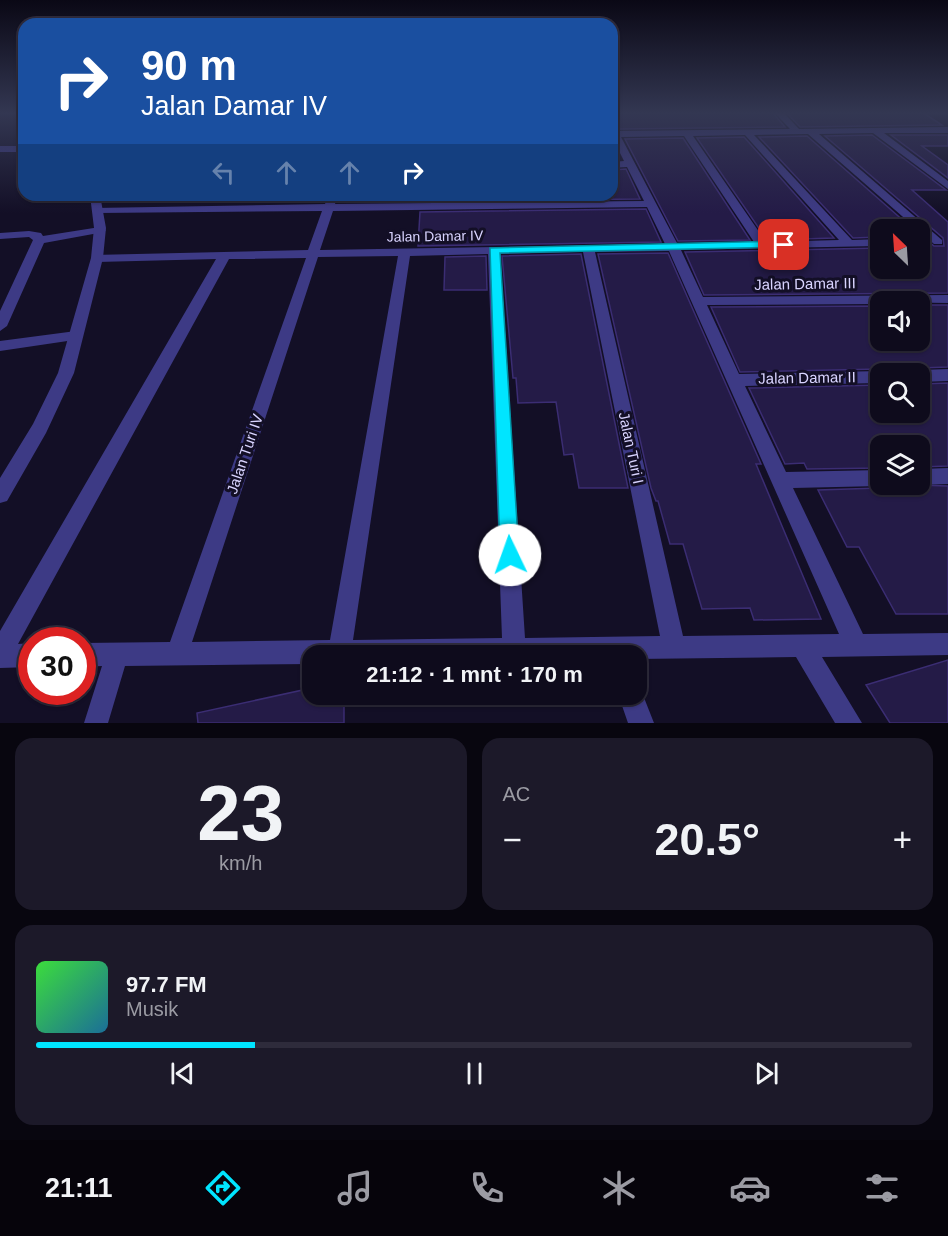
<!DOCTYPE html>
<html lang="id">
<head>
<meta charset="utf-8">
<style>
	:root { --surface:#0e0b1c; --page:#1c1929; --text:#f1f3f6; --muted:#9b9ba3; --line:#2e2b3b; --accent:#00e5ff }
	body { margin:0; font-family:Helvetica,sans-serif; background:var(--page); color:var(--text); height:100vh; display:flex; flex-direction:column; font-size:22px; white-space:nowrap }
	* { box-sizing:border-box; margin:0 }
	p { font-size:20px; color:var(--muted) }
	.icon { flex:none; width:33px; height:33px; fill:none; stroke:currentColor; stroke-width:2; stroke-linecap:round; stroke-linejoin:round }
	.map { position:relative; height:723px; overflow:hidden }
	.side { display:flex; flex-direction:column; gap:15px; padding:15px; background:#08060f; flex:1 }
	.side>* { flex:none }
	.guide { position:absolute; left:18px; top:18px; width:600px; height:183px; border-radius:18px; box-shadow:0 2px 4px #0004,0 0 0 2px var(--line); background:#1a4fa0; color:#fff; overflow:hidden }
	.needle { width:39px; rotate:335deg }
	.fabs { position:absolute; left:870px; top:219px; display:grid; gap:12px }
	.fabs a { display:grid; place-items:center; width:60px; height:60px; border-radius:12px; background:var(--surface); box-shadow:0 2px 4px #0004,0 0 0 2px var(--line); font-size:30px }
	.speed { position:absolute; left:18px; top:627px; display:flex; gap:12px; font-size:30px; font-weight:700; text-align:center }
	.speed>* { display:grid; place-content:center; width:78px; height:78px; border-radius:50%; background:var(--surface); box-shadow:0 2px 4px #0004,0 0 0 2px var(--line); line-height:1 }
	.speed .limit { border:9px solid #d22; background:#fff; color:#111 }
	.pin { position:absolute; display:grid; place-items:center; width:51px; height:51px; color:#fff; margin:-26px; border-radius:12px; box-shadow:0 3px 9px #0006 }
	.me { position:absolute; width:66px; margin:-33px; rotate:357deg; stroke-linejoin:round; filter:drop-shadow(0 0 4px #0008) }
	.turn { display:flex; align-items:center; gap:21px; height:126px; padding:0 24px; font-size:27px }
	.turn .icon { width:78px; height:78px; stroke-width:2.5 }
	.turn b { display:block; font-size:42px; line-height:51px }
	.lanes { display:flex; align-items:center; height:57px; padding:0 24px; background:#0003; justify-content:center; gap:30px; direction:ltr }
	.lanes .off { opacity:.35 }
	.big { font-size:45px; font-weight:700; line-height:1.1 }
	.side .card { flex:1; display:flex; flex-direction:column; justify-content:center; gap:9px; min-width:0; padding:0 21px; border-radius:18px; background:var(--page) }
	.side .dial { align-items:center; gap:0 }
	.dial b { font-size:78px; line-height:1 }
	.song { display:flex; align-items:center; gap:18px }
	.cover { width:72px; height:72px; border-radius:9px; background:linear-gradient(135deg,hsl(120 70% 55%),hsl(200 70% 35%)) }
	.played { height:6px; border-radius:3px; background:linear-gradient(90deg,var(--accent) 25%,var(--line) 25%) }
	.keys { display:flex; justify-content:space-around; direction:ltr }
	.heat { display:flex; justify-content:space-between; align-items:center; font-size:33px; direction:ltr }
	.side .tiles { flex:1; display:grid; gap:15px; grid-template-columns:1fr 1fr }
	.card:last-child { grid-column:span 2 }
	.trip { position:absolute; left:302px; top:645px; width:345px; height:60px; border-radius:18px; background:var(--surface); box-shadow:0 2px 4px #0004,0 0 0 2px var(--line); font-weight:700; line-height:60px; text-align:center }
	.tab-bar { display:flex; height:96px; justify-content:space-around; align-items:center; background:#06040b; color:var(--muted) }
	.tab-bar .icon { width:42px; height:42px }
	.tab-bar .current { color:var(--accent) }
	.tab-bar b { font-size:27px; color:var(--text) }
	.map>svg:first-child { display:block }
</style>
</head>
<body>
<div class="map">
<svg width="948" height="723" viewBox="0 0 948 723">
	<rect width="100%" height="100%" fill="#130f26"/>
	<path fill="#241b47" stroke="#3b2d73" stroke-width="1.5" d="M612,112h160l13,15 -166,2 -7,-6z
		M786,112h136l20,13 -142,2z
		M872,135l74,55h-34l36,32v71l-244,2 -19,-43 195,-4v20h40v-34l14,12h10l-1,-8 -118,-102z
		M891,135h57v11h-26l26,19v13z
		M807,136l107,94h-34v7l-27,1 -94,-101z
		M744,137l90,101 -67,2 -70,-102z
		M683,138l67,102 -72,1 -53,-102z
		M626,169l14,30 -219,2v-6h191v-25z
		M646,209l15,33 -243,4 2,-34z
		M668,253l93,211h-5l65,155 -67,1 -4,-12 -48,1 -19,-65h-13l-12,-43h-2l-5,-13 -53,-234z
		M581,254l47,234h-49l-6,-34 -9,1 -8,-53 -38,1 -2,-25h-3l-11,-122z
		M486,256l1,34h-43l1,-33z
		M920,305h28v62l-28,1 -8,6h-24l-8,-5 -140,3 -29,-65 169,-1v34h40z
		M948,383v83l-28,1v-21h-40v22l-73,1 -3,-6 -19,1 -36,-76 131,-3v27h40v-28z
		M886,484l62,2v128h-52l-37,-67h-12l-29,-57 62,-2z
		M948,660v63h-58l-24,-38z
		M312,688v6h32v29h-146l-1,-10z"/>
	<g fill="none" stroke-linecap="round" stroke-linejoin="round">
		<path fill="#3d3a85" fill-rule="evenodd" d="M774,112h9l16,17 149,-2v6h-64l64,48v8l-75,-56 -54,1 123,106v4h-8l-126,-110 -54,1 98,105 28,-1v7l-199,4 22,47 245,-2v8l-68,-1v2l-173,1 32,69 141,-3 6,3h-6v9l-135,3 41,86 94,-2v14h4l-4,2 -87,2 70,146 85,-1v22l-126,2 40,66h-27l-39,-66 -160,2v-3h-324v8l-187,2 -17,57h-24l18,-57 -20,1v-24l88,-1 136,-384 -77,1 -211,385 14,-1v24l-32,1v-37l216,-372 -119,3 -4,-1v-6l215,-5 14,-39 -224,2 -5,-3 1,-2 231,-4 3,-9h10l-3,9 309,-3 -17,-34 -15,1v-6l12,-1 -12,-24v-12l6,6 172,-2zM745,135l94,105 -73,2 -73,-106zM684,136l70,106 -77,1 -56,-106zM647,207l18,37 -345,6 13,-39zM669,251l170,383 -156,2 -88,-384zM583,252l77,384 -135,2 -25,-384zM488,254l14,384 -149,2 57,-384zM398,256l-68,384 -138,2 126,-385z
			M0,146h24v6h-24z
			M100,227l6,3 -2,2 -60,11 -37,83 -7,5v-20l33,-71 -4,-3 -29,2v-6l29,-2 12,2 2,3z
			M76,331l7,5 -2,3 -81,12v-10z
			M948,369v12l-28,1v-8h-6l6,-4z
			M948,468v16l-28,1 -1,-1 1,-15z
			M636,684l3,1 15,38h-26l-10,-29h18z"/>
		<path fill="#3d3a85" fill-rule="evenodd" d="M90,195h10l6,33 -3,30 -29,115 -28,60 -39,68 -7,2v-25l33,-54 25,-51 33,-115 3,-30z"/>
	</g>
	<linearGradient id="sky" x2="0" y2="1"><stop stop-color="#0a0815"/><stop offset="0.53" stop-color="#333752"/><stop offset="1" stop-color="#333752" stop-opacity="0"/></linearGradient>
	<rect width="948" height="213" fill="url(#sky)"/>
	<path fill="#00e5ff" stroke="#0095a6" stroke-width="1.5" d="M784,241l5,4 -1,2 -288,6 19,302 -3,7 -6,2 -7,-2 -3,-7 -10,-307z"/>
	<g text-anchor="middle" stroke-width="6" stroke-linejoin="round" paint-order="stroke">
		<g font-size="14" fill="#d9d4ff" stroke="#130f26">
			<text transform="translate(435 236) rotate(-1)" y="5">Jalan Damar IV</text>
		</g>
		<g font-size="15" fill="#d9d4ff" stroke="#130f26">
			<text transform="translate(805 284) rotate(-1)" y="5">Jalan Damar III</text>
			<text transform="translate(807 378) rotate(-1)" y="5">Jalan Damar II</text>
			<text transform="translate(631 448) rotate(78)" y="5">Jalan Turi I</text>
			<text transform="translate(245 454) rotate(-71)" y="5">Jalan Turi IV</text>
		</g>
	</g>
</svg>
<div class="fabs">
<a><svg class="needle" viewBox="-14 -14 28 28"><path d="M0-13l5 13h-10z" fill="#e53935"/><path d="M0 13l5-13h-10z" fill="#9b9ba3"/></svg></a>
<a><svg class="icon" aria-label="sound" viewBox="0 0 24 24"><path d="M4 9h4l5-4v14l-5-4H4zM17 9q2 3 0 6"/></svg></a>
<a><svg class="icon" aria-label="search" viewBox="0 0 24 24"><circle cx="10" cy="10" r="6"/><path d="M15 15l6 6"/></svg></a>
<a><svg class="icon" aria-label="layers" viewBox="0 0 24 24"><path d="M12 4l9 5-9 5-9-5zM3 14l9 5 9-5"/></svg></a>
</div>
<div class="speed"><div class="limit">30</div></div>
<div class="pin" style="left:784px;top:245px;background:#d93025"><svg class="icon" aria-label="arrive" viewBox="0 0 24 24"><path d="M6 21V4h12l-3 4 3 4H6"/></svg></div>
<svg class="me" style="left:510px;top:555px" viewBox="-20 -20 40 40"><circle r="19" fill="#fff"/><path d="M0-13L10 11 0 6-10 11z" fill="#00e5ff"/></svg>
<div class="trip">21:12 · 1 mnt · 170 m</div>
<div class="guide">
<div class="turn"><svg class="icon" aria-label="right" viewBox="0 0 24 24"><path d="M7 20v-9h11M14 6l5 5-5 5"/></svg><div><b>90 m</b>Jalan Damar IV</div></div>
<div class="lanes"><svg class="icon off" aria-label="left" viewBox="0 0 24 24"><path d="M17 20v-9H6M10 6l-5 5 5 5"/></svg><svg class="icon off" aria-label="ahead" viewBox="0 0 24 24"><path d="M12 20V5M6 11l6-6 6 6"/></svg><svg class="icon off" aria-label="ahead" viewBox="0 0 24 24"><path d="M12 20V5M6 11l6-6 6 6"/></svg><svg class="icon" aria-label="right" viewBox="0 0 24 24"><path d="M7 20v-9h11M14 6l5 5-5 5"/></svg></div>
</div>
</div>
<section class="side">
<div class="tiles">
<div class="card dial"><b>23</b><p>km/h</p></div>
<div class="card"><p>AC</p>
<div class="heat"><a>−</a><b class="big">20.5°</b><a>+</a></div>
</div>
<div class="card">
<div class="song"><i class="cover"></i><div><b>97.7 FM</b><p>Musik</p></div></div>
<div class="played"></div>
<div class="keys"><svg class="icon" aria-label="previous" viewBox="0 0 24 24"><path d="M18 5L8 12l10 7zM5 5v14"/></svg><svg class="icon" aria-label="pause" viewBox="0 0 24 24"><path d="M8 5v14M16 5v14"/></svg><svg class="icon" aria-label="next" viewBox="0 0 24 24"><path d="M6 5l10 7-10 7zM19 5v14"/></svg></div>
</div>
</div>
</section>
<nav class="tab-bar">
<b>21:11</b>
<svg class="icon current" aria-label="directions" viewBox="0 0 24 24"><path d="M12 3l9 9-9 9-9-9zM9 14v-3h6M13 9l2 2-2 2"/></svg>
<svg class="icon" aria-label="music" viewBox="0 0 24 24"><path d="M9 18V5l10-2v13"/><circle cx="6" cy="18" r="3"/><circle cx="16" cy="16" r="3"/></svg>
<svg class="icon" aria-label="phone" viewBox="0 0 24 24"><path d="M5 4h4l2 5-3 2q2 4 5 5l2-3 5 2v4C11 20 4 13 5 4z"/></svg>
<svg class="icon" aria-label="climate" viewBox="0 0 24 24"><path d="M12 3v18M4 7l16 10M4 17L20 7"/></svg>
<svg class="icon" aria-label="car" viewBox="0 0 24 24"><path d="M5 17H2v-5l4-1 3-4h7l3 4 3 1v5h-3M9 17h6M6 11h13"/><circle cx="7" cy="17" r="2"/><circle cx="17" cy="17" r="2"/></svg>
<svg class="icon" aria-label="filters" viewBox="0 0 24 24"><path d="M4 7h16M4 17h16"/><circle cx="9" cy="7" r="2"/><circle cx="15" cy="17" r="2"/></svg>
</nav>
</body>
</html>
